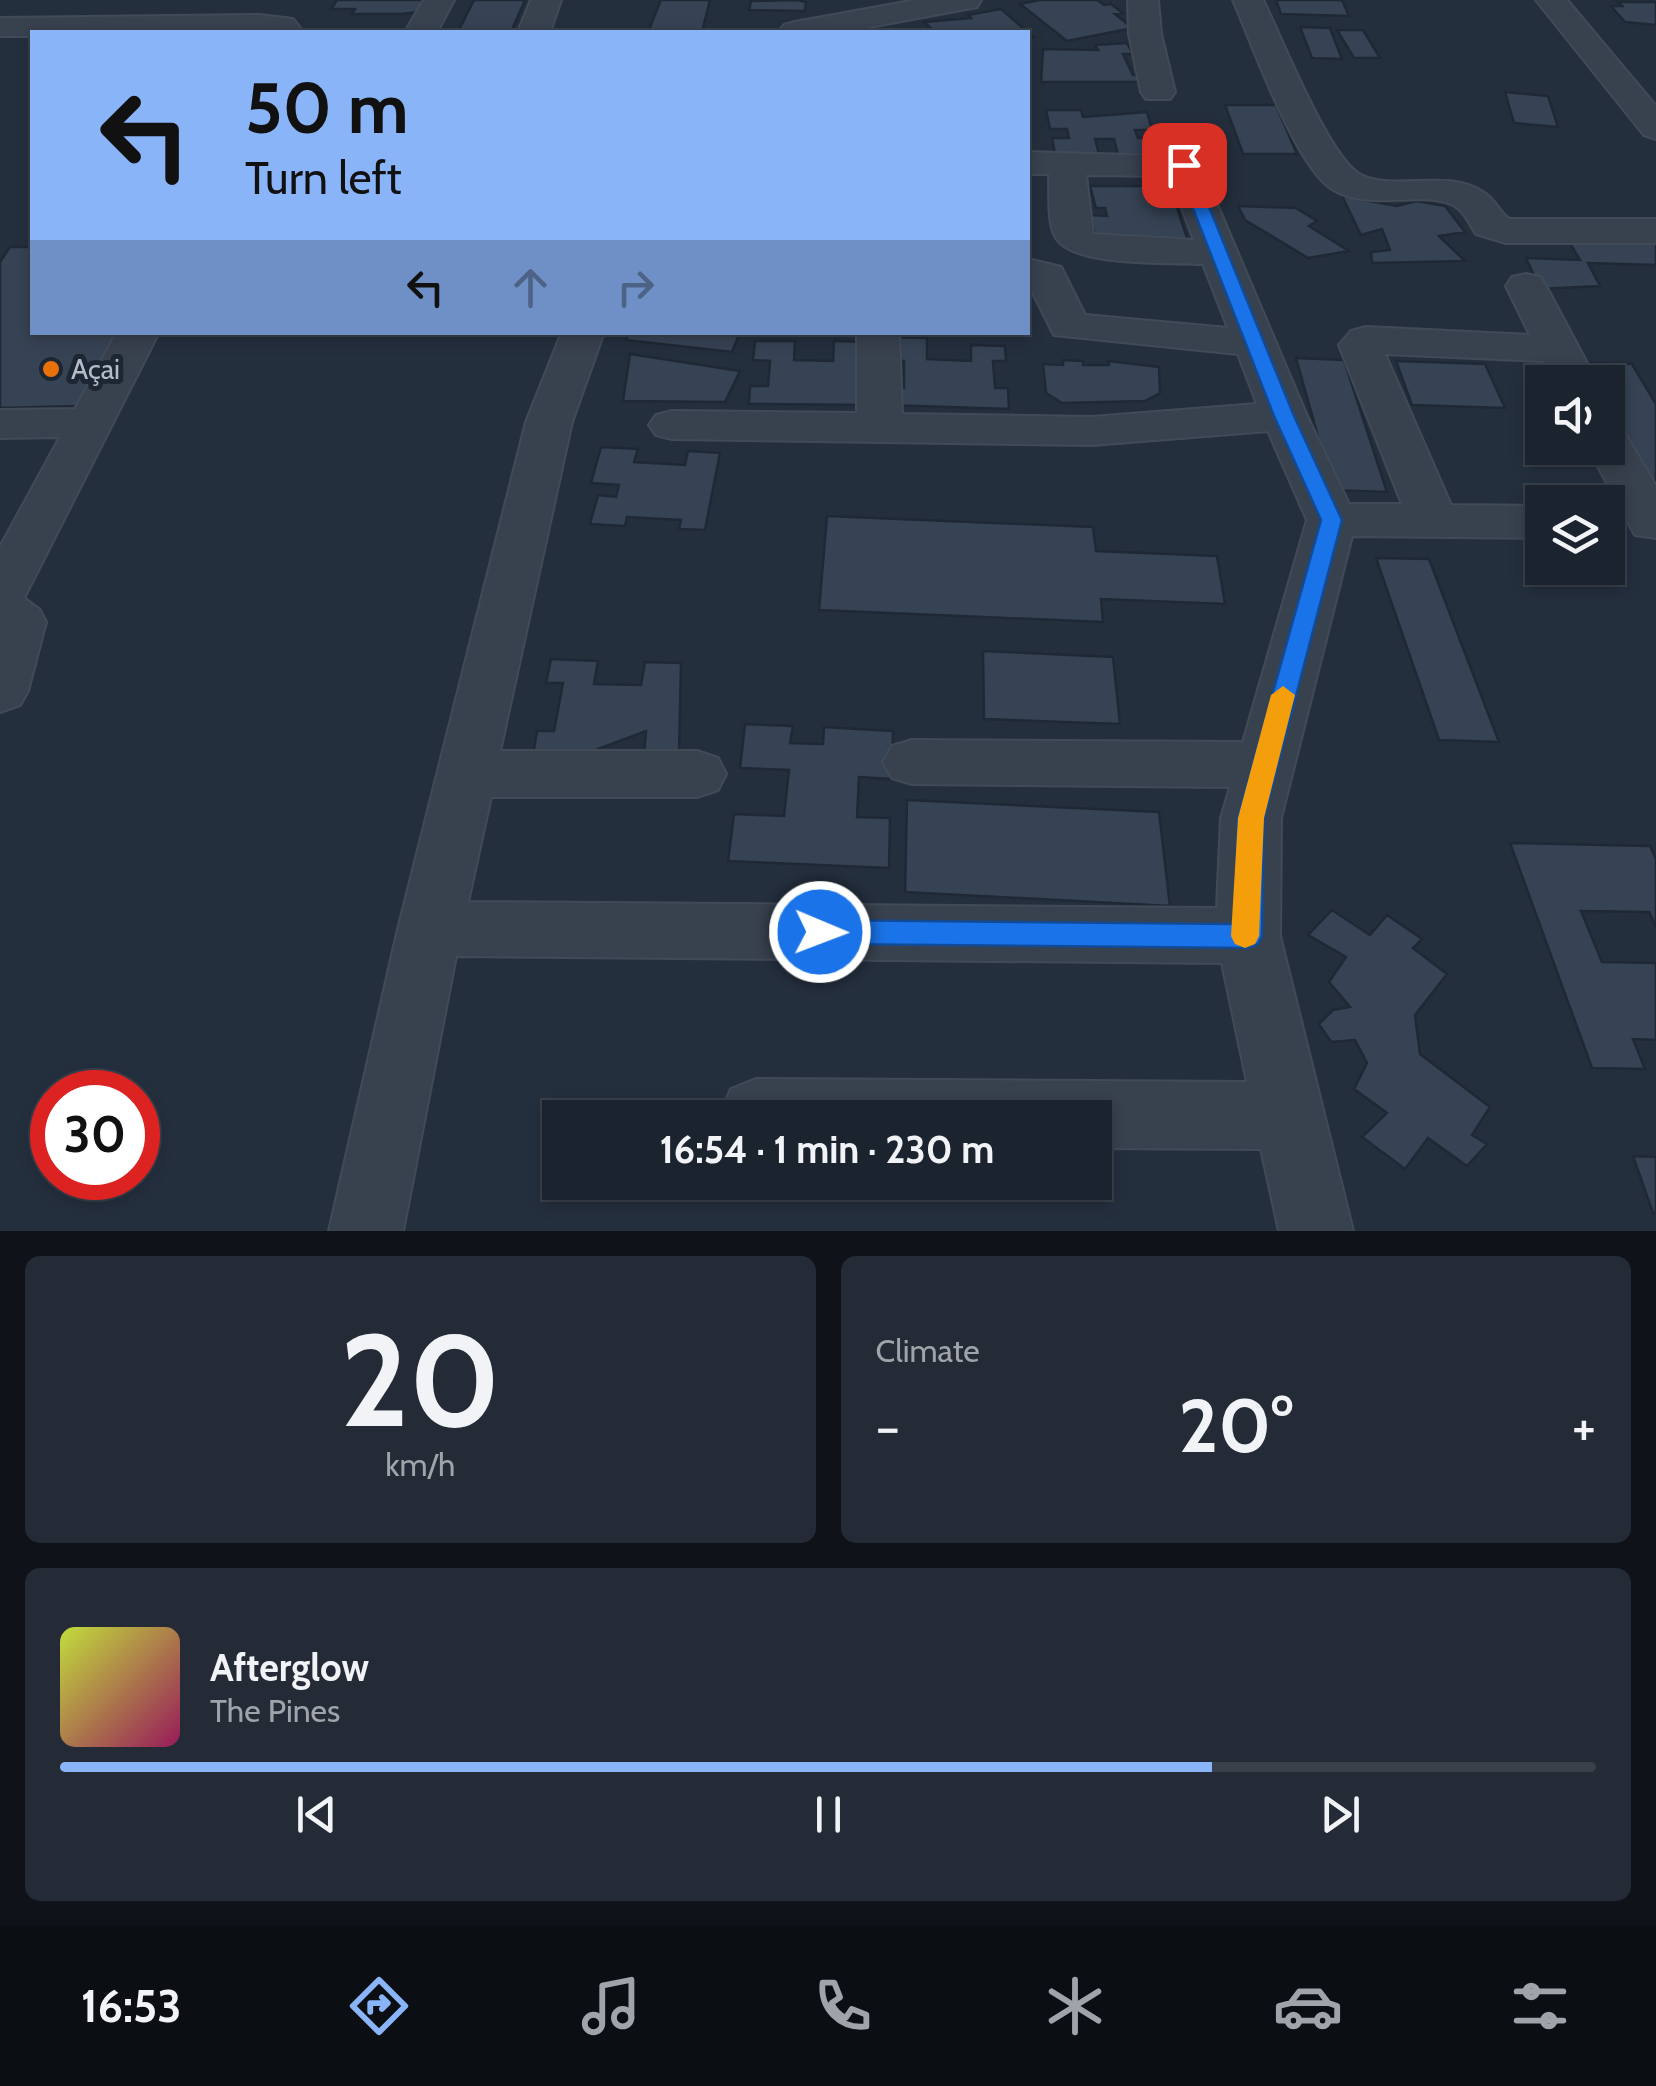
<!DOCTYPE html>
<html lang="en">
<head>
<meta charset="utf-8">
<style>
	:root { --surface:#1b232e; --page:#242b36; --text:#f1f3f6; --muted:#a0a4aa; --line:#39404a; --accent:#8ab4f8 }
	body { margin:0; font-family:Cabin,sans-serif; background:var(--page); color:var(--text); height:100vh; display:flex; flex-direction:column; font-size:38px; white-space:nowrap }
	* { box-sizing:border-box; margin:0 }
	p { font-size:32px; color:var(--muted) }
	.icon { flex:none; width:55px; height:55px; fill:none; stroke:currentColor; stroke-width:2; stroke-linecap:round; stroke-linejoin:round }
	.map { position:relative; height:1231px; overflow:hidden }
	.side { display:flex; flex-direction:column; gap:25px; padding:25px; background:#0f1319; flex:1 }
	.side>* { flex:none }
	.hud { position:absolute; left:30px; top:30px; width:1000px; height:305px; border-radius:0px; box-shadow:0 5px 15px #0003,0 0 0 2px var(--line); background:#8ab4f8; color:#111; overflow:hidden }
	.fabs { position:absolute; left:1525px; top:365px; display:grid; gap:20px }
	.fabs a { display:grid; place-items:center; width:100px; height:100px; border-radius:0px; background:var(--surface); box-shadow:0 5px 15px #0003,0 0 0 2px var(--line); font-size:50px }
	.speed { position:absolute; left:30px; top:1070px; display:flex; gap:20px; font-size:50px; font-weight:700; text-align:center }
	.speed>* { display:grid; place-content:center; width:130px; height:130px; border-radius:50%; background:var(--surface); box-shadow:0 5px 15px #0003,0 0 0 2px var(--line); line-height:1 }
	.speed .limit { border:15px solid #d22; background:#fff; color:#111 }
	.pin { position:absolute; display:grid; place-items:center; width:85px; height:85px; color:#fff; margin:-42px; border-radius:20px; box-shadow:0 5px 15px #0006 }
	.me { position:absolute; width:110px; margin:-55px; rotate:91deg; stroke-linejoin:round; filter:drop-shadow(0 0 8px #0008) }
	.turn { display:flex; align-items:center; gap:35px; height:210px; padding:0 50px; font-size:45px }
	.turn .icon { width:130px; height:130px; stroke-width:2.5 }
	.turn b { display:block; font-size:70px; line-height:85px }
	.lanes { display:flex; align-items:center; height:95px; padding:0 50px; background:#0003; justify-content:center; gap:50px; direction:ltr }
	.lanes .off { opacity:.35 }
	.big { font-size:75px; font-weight:700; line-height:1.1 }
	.side .widget { flex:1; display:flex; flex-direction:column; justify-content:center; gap:15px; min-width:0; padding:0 35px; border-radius:15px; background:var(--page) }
	.side .dial { align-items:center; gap:0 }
	.dial b { font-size:130px; line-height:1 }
	.song { display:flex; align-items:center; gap:30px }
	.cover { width:120px; height:120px; border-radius:15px; background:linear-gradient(135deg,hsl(70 70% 55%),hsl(330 70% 35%)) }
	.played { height:10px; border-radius:5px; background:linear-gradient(90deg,var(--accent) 75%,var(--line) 75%) }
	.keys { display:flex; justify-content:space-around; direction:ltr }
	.heat { display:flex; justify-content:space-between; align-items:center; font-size:55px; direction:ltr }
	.side .tiles { flex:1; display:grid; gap:25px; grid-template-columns:1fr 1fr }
	.widget:last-child { grid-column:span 2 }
	.trip { position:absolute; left:542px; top:1100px; width:570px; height:100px; border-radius:0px; background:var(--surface); box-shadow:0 5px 15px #0003,0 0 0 2px var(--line); font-weight:700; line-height:100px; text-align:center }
	.tabs { display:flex; height:160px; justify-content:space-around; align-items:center; background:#0b0e12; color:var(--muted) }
	.tabs .icon { width:70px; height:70px }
	.tabs .selected { color:var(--accent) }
	.tabs b { font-size:45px; color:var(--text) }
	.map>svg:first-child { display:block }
</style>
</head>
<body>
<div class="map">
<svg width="1656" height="1231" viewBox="0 0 1656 1231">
	<rect width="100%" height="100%" fill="#242f3e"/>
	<path fill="#364354" stroke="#1f2835" stroke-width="2.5" d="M337,0h97l-6,11 -27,3h-49l3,-5h-24z
		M474,0h51l-14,32h-53z
		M661,0h49l-8,32h-54z
		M797,0l9,2 -1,9 -56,-1 2,-9z
		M1040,0h57l7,5 7,-1 12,9 -8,1 18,14 -66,13 -47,-37z
		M1276,0h66l7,16 -68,-2z
		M1618,2h38v23l-31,-3 -14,-16h11z
		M1001,9l32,28 -5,1v-6h-93l-11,-10 47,-4 -3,-3z
		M1300,27l30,1 12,31 -30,-1z
		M1337,30h26l17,28h-26z
		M1127,43l6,11h-10l10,21h9l4,7h-105l2,-33 55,1 -3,-5z
		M1505,92l43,4 10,31 -44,-4z
		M1225,105h51l21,49h-54z
		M1046,110h35l2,7 64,-5 5,18h-17l3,8h17l5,17h-42l-4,-16h-19l4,15h-44l-3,-16h17l-2,-9h-17z
		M1090,186h80l18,55h-63l-1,-6h-29l-5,-20 17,1 -2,-8h-9z
		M1342,196l55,10 20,-5 28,5 20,26 -26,4 26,25 -93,2 -1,-11 19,-2 -8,-21 -21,6z
		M1238,206l58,2 21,13 -8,5 40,25 -41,7 -63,-38z
		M1568,240l88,2v23l-68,-2 12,23 -60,3 -14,-31 54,2z
		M10,247h22v85h88l-39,74 -81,2v-146z
		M630,332h110l-8,20 -106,-12z
		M885,337l42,1v21l44,2v-16l34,1 1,15h-13l2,27h13l1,21 -121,-4 1,-17h15v-27l-20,-1z
		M755,341h40l-1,19 39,1 1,-20 38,1 -15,18v28h16v17l-124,-1 1,-18h18l2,-25 -17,-1z
		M630,354l110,17 -15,31 -102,-1z
		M1296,358l48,2 43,132 -54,-2z
		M1063,360l20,1v4h26l-1,-4 51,6 1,26 -15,8 -83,2 -16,-10 -3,-29 20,1z
		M1396,361l89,3 20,44 -93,-3z
		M1585,363l47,1 24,40v85l-48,-86v-21h-12z
		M601,447l37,2 -4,13 51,3 3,-14 32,2 -15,77 -26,-1 2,-9 -54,-3 -2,9 -35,-2 8,-29 18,2 3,-12 -28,-2z
		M827,516l266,11 3,24 121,5 8,48 -124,-5 2,23 -284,-12z
		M1376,558l53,1 70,183 -60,-2z
		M983,651l130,6 7,67 -136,-5z
		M551,659l47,2 -4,23 47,1 4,-23 36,1 -2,92 -35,-1 2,-23 -61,23 -52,1 4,-24h17l9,-48h-17z
		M745,724l48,2 -3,17 33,1 1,-17 69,4 -1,48 -33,-2 -2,40 33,1 -1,50 -161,-7 6,-47 50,2 5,-46 -49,-2z
		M907,800l252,12 11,94 -265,-14z
		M1510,843l140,3 6,13v68l-7,-15 -68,-1 21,51 54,1v77l-23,-1 12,30 -53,-1z
		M1332,910l38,25 17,-20 35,24 -9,9 34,26 -32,41 5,39 70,53 -18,28 15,9 -20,22 -39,-28 -23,31 -43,-32 25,-24 -33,-24 13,-26 -12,-23 -24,2 -12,-18 14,-14 17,-3 -21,-25 17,-25 -38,-22z
		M1633,1156l23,1v56h-3z"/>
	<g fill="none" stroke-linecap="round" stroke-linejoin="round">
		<defs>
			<path id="minor" d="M424,0h30l-17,32h-32z
				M531,0h30l-11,32h-32z
				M916,0h65l-4,7 -11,2 -123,23h-64l5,-7 11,-3z
				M1128,0h30l3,34 14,58 -5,7h-24l-5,-7 -12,-58z
				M1233,0h30c18,36 66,159 98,175 35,17 85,-7 122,17 12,7 16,20 26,27h147v24h-150l-30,-9c-7,-10 -11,-23 -23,-29 -31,-15 -85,7 -121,-16 -37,-23 -80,-146 -99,-189z
				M1536,0h31l89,106v33l-12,-4z
				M260,15l33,4 10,13h-271v4h-32v-18z
				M1028,152l169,5 110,259 42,88h53l-63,-159 12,-14 15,-4 164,8 -24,-49 6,-9 14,-3 14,3 6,9 51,96h-44l-10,-21 -158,-7 66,151 91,1v32l-190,-2 -71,282 -1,118 73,295h-74l-18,-82 -166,-1v-30h-372l-2,-6 10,-23 25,-10 491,3 -25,-119 -766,-7 -53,275h-74l69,-302 128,-507 36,-90h42l-32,90 -72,329h197l21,7 8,16 -8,16 -21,7h-206l-23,105 749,6 4,-90 9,-31 -318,-3 -20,-6 -9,-16 9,-16 20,-6 331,2 64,-222 -39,-89 -176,14 -420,-6 -16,-4 -7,-10 7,-10 16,-4 185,2v-81h42l3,82 190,3 165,-13 -19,-50 -184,-19 -26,-52v-24l33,8 24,48 143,13 -25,-64c-34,-2 -132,4 -148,-28 -8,-15 -5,-44 -6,-62h-21zM1086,175l84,1 24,64 -101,-6z
				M117,332h42l-135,266 15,11 7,13 -18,69 -8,14 -20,7v-165l60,-110 -60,1v-28l75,-1z
				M1608,428l16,4 32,54v52l-21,-3 -47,-87h20z"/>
		</defs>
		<use href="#minor" stroke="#414a57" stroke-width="4"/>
		<use href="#minor" fill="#38414e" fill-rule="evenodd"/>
	</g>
	<path fill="#1a73e8" stroke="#114b97" stroke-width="2.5" d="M1184,161l8,4 102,251 48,104 -78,298 -2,118 -4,8 -10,4 -428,-4 -10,-3 -4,-9 4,-8 10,-4 415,4 3,-106 83,-298 -47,-104 -98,-251z"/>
	<path fill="#f59e0b" d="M1283,686l12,9 -31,123 -5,118 -4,8 -10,4 -10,-4 -4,-8 7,-118 33,-123z"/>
	<circle fill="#e8710a" stroke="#1d2633" stroke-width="4" cx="51" cy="369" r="10"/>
	<g text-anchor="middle" stroke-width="10" stroke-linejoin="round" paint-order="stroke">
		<g font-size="28" fill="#b4bcc9" stroke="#1d2633" text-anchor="start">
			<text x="71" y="379">Açai</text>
		</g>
	</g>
</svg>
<div class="fabs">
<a><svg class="icon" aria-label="sound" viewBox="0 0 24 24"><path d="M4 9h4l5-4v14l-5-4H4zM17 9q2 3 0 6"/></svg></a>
<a><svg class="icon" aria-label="layers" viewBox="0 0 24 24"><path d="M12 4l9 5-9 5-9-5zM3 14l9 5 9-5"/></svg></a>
</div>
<div class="speed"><div class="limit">30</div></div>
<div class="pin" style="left:1184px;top:165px;background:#d93025"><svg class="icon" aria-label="arrive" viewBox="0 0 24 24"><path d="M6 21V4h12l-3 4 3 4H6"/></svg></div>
<svg class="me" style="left:820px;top:932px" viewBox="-20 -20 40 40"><circle r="17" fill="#1a73e8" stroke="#fff" stroke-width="3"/><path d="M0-11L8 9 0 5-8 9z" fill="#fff"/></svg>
<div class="trip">16:54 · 1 min · 230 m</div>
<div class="hud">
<div class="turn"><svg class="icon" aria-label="left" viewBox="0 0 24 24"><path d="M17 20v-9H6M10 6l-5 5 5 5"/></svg><div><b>50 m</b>Turn left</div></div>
<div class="lanes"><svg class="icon" aria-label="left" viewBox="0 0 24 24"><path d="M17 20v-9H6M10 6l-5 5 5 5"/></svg><svg class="icon off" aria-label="ahead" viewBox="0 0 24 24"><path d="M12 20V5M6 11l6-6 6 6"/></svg><svg class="icon off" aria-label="right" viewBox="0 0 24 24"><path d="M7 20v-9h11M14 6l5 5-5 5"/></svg></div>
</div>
</div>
<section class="side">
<div class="tiles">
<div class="widget dial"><b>20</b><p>km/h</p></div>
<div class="widget"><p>Climate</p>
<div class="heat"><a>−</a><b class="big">20°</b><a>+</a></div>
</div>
<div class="widget">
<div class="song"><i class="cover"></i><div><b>Afterglow</b><p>The Pines</p></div></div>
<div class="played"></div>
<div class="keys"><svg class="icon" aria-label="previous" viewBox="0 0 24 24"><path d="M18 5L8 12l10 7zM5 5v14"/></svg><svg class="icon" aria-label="pause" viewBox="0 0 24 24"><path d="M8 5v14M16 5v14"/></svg><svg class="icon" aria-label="next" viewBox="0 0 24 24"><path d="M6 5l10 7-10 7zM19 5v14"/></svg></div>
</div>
</div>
</section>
<nav class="tabs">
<b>16:53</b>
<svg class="icon selected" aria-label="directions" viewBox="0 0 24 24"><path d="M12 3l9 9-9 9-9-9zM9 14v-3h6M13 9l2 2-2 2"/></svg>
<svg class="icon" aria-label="music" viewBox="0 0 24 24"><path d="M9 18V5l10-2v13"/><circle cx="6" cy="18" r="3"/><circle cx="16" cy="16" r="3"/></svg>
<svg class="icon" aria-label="phone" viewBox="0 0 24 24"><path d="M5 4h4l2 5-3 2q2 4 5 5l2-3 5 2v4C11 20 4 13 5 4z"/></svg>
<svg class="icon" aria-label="climate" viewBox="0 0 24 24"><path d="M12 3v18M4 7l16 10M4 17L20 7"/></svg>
<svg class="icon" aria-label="car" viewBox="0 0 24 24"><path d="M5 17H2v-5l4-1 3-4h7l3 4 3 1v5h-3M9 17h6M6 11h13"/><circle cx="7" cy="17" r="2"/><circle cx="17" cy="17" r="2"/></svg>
<svg class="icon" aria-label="filters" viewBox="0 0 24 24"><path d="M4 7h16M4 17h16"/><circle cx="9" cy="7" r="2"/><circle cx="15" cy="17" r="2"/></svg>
</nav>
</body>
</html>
